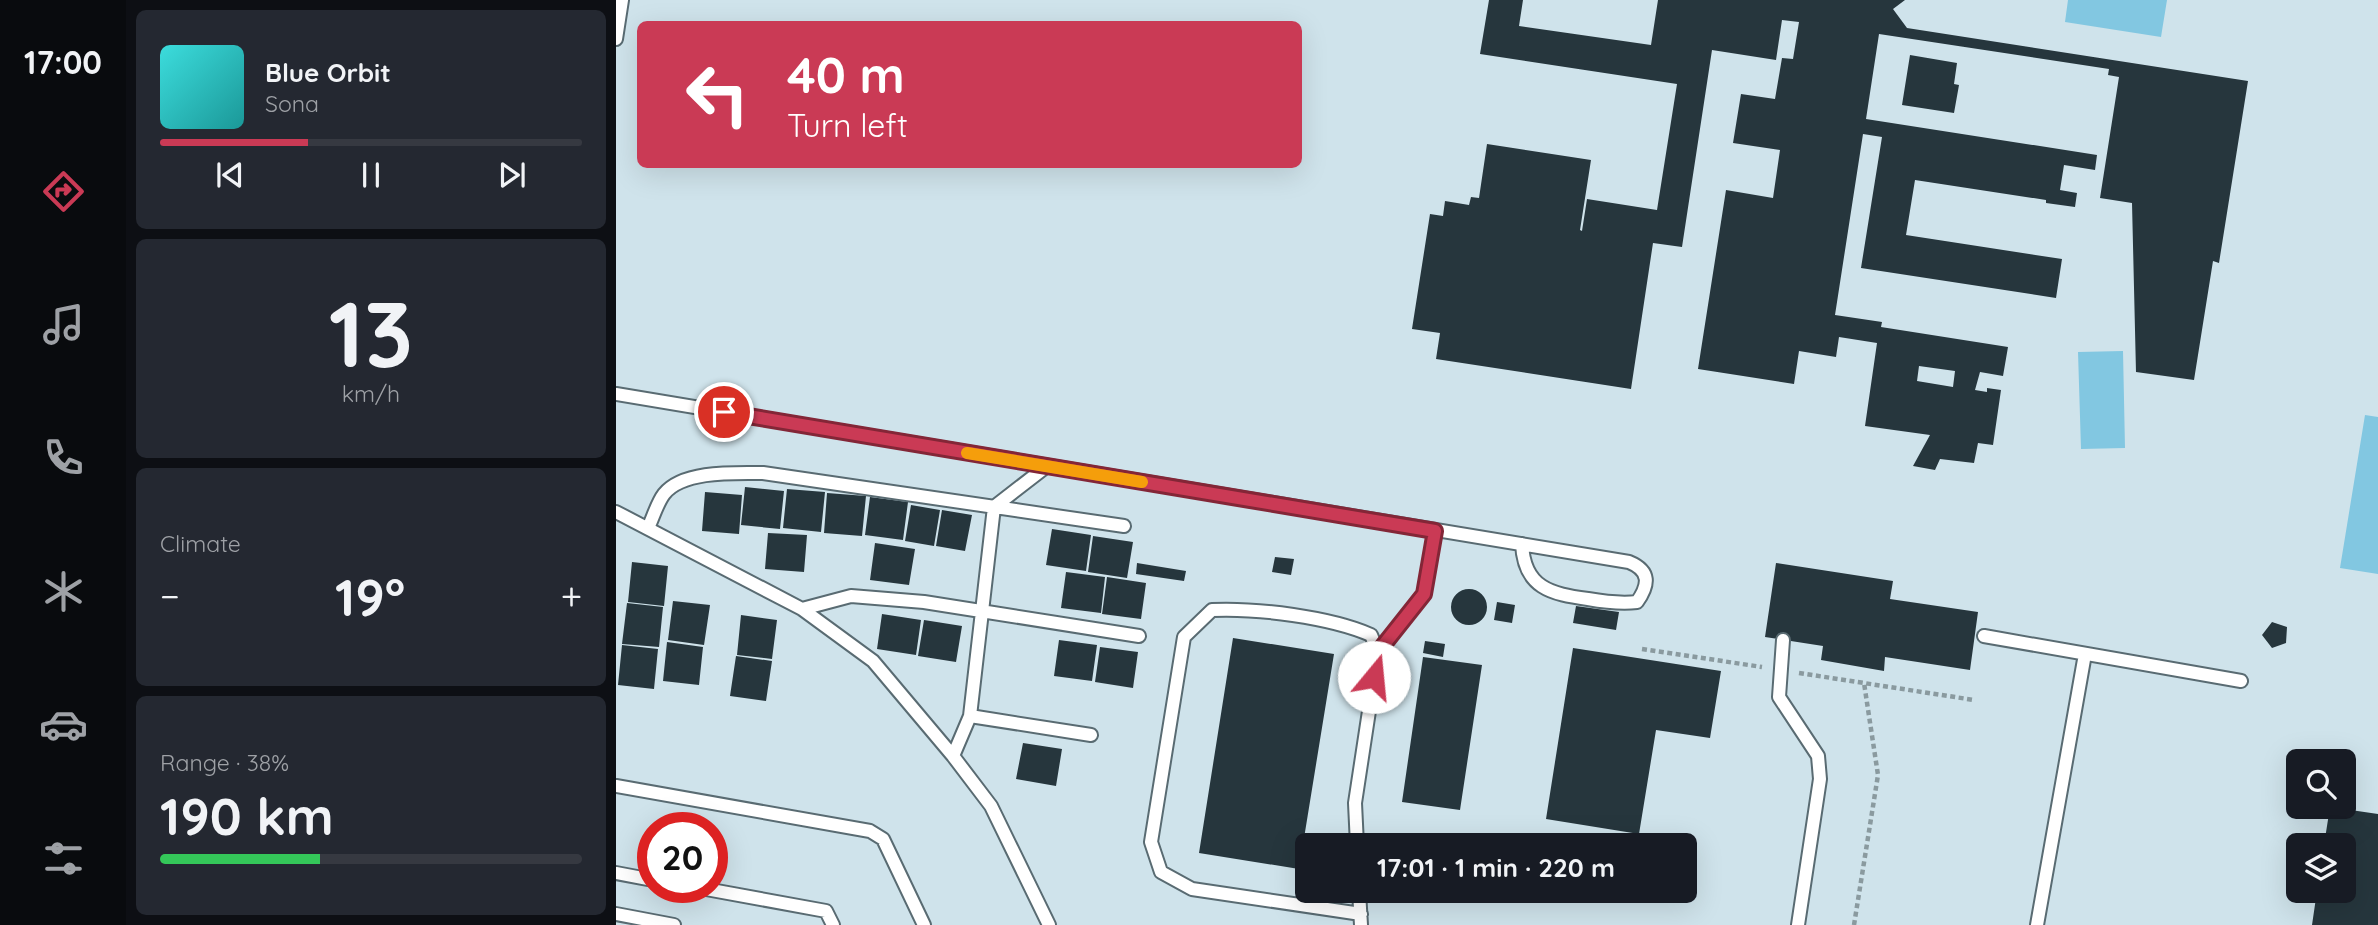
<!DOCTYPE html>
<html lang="en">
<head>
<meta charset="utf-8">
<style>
	:root { --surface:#171b24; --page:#242831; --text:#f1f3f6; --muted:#9ea1a6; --line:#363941; --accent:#ca3a55 }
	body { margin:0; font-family:Quicksand,sans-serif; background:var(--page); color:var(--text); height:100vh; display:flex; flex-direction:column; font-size:26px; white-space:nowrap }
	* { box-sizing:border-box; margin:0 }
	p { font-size:23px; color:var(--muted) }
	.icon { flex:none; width:38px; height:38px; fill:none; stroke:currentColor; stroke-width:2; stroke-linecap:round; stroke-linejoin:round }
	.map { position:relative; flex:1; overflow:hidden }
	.sheet { display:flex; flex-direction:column; gap:10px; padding:10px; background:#0d0f14; width:490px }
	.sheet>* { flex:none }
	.top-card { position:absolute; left:21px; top:21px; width:665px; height:147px; border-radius:10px; box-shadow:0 7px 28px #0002; background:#ca3a55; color:#fff; overflow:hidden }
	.fabs { position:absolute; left:1670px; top:749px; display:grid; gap:14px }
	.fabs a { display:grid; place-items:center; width:70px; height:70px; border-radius:10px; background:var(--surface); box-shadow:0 7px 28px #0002; font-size:35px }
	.speed { position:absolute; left:21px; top:812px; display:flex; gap:14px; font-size:35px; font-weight:700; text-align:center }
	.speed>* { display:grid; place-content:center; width:91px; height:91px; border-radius:50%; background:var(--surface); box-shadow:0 7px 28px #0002; line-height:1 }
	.speed .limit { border:10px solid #d22; background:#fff; color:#111 }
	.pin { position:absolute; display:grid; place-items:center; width:60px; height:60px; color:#fff; margin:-30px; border:4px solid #fff; border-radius:50%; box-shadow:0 2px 7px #0007 }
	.me { position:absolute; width:77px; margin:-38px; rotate:17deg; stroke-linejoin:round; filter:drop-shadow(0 0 5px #0008) }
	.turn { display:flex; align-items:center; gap:24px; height:147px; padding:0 35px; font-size:32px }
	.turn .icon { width:91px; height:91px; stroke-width:2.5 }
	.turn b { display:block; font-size:49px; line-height:60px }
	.big { font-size:52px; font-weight:700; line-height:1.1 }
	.sheet .card { flex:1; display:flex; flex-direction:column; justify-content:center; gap:10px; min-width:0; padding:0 24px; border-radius:10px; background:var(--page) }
	.sheet .dial { align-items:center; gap:0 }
	.dial b { font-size:91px; line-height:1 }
	.song { display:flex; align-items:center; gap:21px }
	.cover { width:84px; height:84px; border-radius:10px; background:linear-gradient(135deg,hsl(180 70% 55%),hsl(180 70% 35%)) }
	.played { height:7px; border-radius:4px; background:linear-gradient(90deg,var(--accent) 35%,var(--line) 35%) }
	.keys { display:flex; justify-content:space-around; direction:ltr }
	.heat { display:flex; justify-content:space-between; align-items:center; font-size:38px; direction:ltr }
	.charge { height:10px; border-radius:5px; background:linear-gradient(90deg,#34c759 38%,var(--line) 0) }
	.trip { position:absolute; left:679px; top:833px; width:402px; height:70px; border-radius:10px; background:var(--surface); box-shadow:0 7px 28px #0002; font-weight:700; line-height:70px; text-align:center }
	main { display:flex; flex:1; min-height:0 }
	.tab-bar { display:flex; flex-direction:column; width:126px; justify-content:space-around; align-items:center; background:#090b0e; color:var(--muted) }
	.tab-bar .icon { width:49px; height:49px }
	.tab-bar .selected { color:var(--accent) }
	.tab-bar b { font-size:32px; color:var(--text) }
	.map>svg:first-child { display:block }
</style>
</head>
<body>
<main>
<nav class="tab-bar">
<b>17:00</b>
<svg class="icon selected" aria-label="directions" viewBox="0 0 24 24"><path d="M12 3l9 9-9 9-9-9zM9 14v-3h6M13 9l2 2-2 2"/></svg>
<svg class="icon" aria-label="music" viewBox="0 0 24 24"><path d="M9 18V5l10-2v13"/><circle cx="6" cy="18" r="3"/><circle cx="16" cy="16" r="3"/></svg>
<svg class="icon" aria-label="phone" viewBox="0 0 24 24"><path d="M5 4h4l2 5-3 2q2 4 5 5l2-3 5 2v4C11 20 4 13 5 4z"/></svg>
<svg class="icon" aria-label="climate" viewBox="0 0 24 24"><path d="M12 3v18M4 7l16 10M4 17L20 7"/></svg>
<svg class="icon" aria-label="car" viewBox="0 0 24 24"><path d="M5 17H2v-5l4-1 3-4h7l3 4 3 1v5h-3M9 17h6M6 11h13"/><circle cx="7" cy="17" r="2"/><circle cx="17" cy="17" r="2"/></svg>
<svg class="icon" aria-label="filters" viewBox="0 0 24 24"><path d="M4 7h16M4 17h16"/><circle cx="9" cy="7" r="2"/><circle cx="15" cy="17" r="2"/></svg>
</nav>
<section class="sheet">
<div class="card">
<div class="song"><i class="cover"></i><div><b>Blue Orbit</b><p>Sona</p></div></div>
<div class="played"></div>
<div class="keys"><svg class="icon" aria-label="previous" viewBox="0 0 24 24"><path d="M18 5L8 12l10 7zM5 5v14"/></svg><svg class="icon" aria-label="pause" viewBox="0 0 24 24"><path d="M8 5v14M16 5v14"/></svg><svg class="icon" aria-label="next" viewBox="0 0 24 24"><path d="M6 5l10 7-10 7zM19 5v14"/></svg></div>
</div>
<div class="card dial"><b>13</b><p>km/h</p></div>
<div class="card"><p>Climate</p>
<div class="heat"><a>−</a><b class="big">19°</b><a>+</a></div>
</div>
<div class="card"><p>Range · 38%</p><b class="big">190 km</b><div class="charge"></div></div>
</section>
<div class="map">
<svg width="1762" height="925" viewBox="0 0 1762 925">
	<rect width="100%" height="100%" fill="#cfe3eb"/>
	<path fill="#82c7e1" d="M1452,0h99l-6,37 -96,-15z
		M1507,351l2,97 -44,1 -3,-97z
		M1749,415l13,2v157l-38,-6z"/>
	<path fill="#26363d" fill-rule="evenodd" d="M873,0h34l-4,26 132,19 7,-45h247l-12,9 14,19 341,53 -29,182 -6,-2 -19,119 -58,-8 -4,-169 -32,-5 19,-121 -11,-2 1,-6 -230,-35 -13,85 231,36 -2,15 -31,-5 -4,25 17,3 -2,14 -29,-4v-3l-131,-20 -9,55 156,24 -6,39 -195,-30 21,-131 -19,-3 -28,181 47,7 -1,5 127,20 -5,29 -23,-4 -5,18 12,2v-4l14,2 -8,55 -15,-2 -4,20 -34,-4 -5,11 -22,-4 17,-31 -65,-9 12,-83 -38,-6 -3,20 -37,-6 -5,33 -96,-15 28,-179 47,8 7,-48 -47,-7 8,-49 34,5 7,-41 11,1 6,-37 -17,-2 -6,40 -64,-10 -30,197 -29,-4 -22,146 -195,-30 4,-26 -28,-4 18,-115 13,2 2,-15 24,4 2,-8 8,1 8,-54 104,16 -11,70 2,1 5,-32 70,11 20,-126 -197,-30zM1303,366l36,5 -2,16 -36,-6z
		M1294,55l47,8 -3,21 5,1 -5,28 -52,-8z
		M129,487l39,4 -4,38 -39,-4z
		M171,489l38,3 -4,40 -38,-4z
		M89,492l37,3 -3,39 -37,-3z
		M211,493l39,3 -4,40 -38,-3z
		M254,497l38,5 -5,38 -38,-5z
		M295,505l29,5 -6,36 -29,-5z
		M326,510l30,5 -7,36 -29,-5z
		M436,529l39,6 -5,36 -40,-6z
		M152,533l39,2 -3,37 -39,-3z
		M477,536l40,6 -6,36 -39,-6z
		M259,543l40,6 -6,36 -39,-5z
		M659,557l19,2 -3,16 -19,-3z
		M16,562l36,4 -4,40 -36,-4z
		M521,563l49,8 -2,10 -48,-7z
		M1160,563l117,18 -3,18 88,13 -8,58 -85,-13 -1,14 -63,-11 2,-14 -58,-9z
		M450,572l39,5 -4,36 -40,-5z
		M491,577l39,6 -5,36 -39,-5z
		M835 607a18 18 0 1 1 36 0a18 18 0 1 1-36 0Z
		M57,601l37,4 -6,40 -36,-5z
		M881,602l18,3 -3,18 -18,-3z
		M11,603l36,4 -4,40 -37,-3z
		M960,606l43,6 -3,18 -43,-7z
		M266,614l39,6 -5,35 -39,-6z
		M125,615l36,5 -5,39 -35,-4z
		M308,620l38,6 -6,36 -38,-6z
		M1656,622l15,5 -1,16 -14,5 -10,-13z
		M617,638l101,16 -35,215 -100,-16z
		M443,640l38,5 -5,36 -38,-5z
		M809,641l20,3 -2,13 -20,-4z
		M51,642l36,5 -4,38 -36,-4z
		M6,645l36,4 -4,40 -36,-4z
		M484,647l38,5 -5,36 -38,-6z
		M957,648l148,23 -11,67 -54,-8 -17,104 -93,-15z
		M120,656l36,5 -6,40 -36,-5z
		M807,657l59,8 -22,145 -58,-8z
		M407,743l39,6 -6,37 -40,-7z
		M1714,807l48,7v111h-66l5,-34h26v-46h-19z"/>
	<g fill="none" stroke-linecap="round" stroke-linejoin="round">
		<defs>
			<path id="lane" d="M0,39l6,-39
				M0,394l1013,168c22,9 20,23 8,40 -17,2 -32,0 -49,-3 -37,-5 -64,-11 -66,-55
				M0,512l186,97 71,52 80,95 38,50 58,119
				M32,528c5,-10 9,-25 16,-34 19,-24 72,-21 99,-21l361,53
				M186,609l49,-13 73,6 215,34
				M1368,636l257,45
				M1167,640l-4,57 39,59 2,23 -22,146
				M354,716l121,19
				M337,756l17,-40 24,-209 53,-41
				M0,786l254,45 13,8 41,86
				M741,845l-2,-42 23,-151 46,-58 11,-63
				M0,873l37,7
				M79,887l131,24 7,14
				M743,891l2,34
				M0,914l58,11
				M745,914l-169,-25 -31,-17 -10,-30 33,-205 28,-27c45,-2 118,7 159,25l7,17
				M1421,925l48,-271"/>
		</defs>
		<use href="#lane" stroke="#596b72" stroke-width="16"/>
		<path stroke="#8a9a9f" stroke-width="4.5" stroke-dasharray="5 3.5" stroke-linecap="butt" d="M1026,649l120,18
			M1183,673l175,27
			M1238,925l24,-150 -14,-92"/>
		<use href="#lane" stroke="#fff" stroke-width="12"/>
	</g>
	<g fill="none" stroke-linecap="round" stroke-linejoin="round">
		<defs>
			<path id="route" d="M108,412l711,119 -11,63 -46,58 -4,25"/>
		</defs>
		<use href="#route" stroke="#832637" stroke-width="18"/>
		<use href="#route" stroke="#ca3a55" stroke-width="12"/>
		<path stroke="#f59e0b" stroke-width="12" d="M351,453l175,29"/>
	</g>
</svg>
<div class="fabs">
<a><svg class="icon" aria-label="search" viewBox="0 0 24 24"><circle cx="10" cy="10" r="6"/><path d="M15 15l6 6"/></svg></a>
<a><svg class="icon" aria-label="layers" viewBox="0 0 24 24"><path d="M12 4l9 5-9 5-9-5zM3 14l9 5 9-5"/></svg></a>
</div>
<div class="speed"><div class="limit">20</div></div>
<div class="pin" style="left:108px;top:412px;background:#d93025"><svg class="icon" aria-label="arrive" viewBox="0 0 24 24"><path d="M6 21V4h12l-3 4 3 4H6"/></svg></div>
<svg class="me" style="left:758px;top:677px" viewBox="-20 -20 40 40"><circle r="19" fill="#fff"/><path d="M0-13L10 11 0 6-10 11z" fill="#ca3a55"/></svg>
<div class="trip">17:01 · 1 min · 220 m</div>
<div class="top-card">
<div class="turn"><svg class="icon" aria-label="left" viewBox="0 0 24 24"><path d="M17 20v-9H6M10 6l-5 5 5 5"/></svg><div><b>40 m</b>Turn left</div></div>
</div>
</div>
</main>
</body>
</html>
